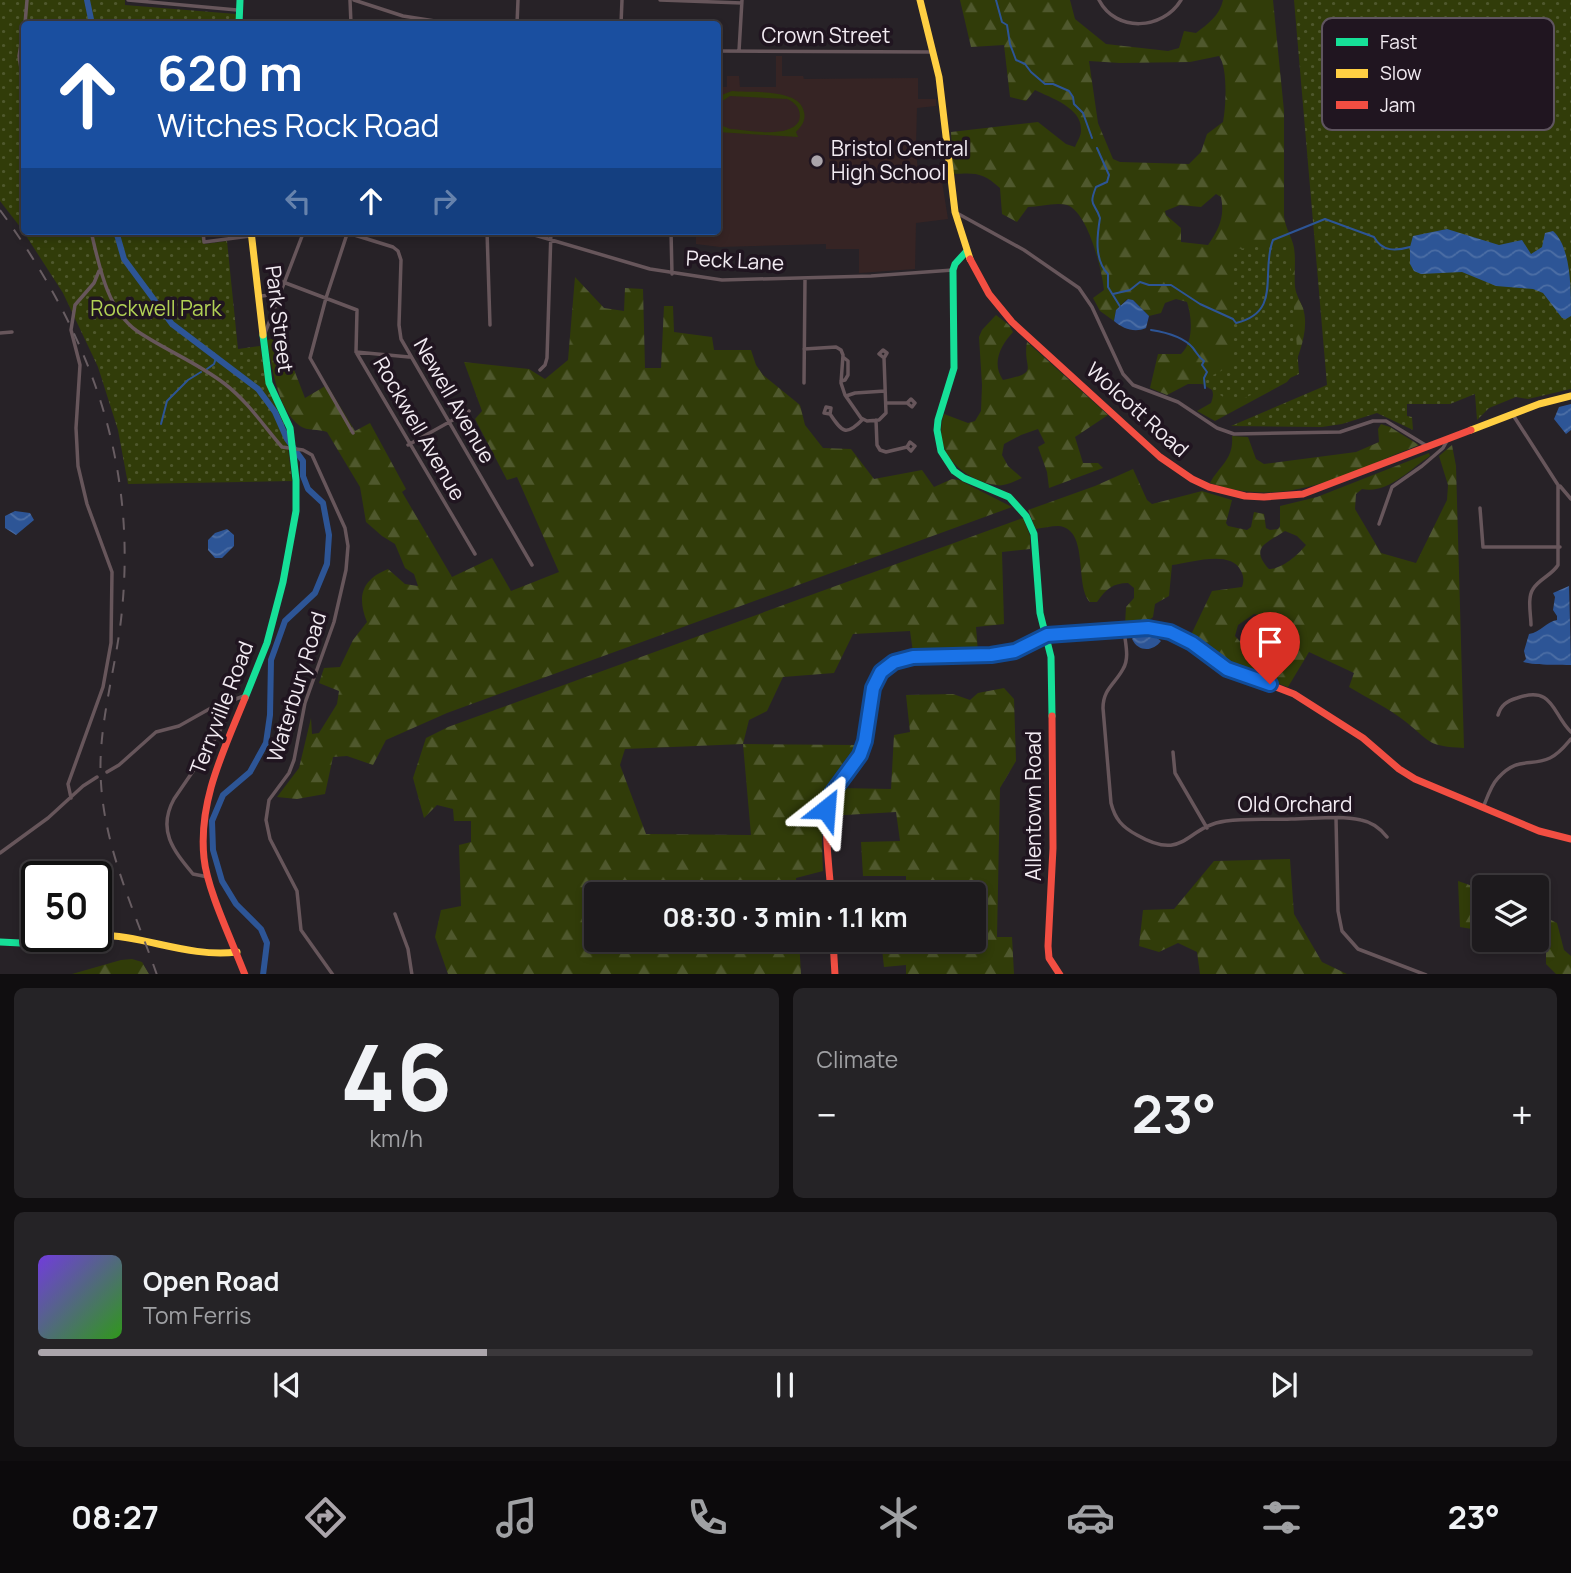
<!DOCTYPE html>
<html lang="en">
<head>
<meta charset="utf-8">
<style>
	:root { --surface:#1d1a1d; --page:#252326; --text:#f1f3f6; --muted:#a0a1a4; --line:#3b383b; --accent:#aba5ab }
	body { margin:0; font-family:Manrope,sans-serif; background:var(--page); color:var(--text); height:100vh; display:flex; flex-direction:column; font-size:26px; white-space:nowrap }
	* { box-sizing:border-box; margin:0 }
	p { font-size:23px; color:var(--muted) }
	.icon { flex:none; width:38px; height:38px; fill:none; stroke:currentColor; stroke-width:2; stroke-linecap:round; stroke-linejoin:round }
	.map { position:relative; height:974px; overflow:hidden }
	.panel { display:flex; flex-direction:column; gap:14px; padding:14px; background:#100e10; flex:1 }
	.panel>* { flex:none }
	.banner { position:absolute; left:21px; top:21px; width:700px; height:214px; border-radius:7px; box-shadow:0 4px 10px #0003,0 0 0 2px var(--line); background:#1a4fa0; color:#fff; overflow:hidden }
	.fabs { position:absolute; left:1472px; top:875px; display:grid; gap:14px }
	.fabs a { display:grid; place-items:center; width:77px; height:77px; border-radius:7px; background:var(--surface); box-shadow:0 4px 10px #0003,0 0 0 2px var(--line); font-size:35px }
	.speed { position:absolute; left:21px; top:861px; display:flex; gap:14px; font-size:35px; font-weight:700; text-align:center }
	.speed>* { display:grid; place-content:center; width:91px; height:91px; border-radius:50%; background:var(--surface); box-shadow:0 4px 10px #0003,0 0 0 2px var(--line); line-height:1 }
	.speed .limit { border:4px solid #111; border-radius:10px; background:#fff; color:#111 }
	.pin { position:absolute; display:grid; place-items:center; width:60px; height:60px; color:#fff; margin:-72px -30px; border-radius:50% 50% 50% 0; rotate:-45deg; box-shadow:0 0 7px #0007 }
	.pin .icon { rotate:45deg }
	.me { position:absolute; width:77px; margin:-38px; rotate:28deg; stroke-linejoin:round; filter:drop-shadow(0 0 5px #0008) }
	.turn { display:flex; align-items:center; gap:24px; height:147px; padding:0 21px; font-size:32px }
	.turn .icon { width:91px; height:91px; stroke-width:2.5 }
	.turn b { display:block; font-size:49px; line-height:60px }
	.lanes { display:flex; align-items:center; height:66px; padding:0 21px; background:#0003; justify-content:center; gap:35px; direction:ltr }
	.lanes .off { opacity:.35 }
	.big { font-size:52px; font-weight:700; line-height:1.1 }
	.panel .widget { flex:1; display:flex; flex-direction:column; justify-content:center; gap:10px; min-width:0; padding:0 24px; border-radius:10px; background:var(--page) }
	.panel .dial { align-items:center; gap:0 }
	.dial b { font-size:91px; line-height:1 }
	.song { display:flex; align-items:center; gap:21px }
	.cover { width:84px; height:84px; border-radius:10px; background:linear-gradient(135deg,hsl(260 70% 55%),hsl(110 70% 35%)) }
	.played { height:7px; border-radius:4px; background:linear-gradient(90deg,var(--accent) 30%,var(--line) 30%) }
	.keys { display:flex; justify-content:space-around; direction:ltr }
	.heat { display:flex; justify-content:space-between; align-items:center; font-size:38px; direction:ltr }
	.panel .tiles { flex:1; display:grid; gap:14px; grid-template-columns:1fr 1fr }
	.widget:last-child { grid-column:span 2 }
	.trip { position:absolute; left:584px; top:882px; width:402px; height:70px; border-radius:7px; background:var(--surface); box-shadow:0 4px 10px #0003,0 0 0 2px var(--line); font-weight:700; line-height:70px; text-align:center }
	.tabs { display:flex; height:112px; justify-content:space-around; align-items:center; background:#0c0a0c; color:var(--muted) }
	.tabs .icon { width:49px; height:49px }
	.tabs .active { color:var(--accent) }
	.tabs b { font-size:32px; color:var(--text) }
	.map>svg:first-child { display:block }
</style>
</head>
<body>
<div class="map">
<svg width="1571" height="975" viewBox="0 0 1571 975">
	<defs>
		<pattern id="forest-firs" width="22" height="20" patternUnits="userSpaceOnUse" patternTransform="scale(1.75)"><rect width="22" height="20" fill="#313c09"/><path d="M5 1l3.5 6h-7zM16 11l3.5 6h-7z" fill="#4f582d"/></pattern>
		<pattern id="park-dots" width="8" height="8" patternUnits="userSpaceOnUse" patternTransform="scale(1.75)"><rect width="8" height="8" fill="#313c09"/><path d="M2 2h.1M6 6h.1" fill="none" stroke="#4f582d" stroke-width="1.8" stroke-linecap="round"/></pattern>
		<pattern id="water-waves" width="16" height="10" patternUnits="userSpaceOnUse" patternTransform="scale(1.75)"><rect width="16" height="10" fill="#2d5596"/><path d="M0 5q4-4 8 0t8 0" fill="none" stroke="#4c6ea5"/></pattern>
	</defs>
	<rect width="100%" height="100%" fill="#272227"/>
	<path fill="#362424" d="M776,56h6v20h21l1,3 114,-1v21h18v7l-19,2 -1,38 2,30 23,-1 7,44 -32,4 -1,46 -56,4v-24h-33v-5l-106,3 -24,-3v-13h22v-144h9v-11h12l1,11h36z"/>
	<path fill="#313c09" d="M732,91c20,2 68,-3 72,21 2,8 -2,14 -8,20l2,5 -80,-5v-11l5,5 7,3c19,1 59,10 69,-8 3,-10 -2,-18 -12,-22l-57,-3 -12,8 1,-8z"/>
	<path fill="url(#forest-firs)" fill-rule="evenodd" d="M960,0h110l5,19 31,25 62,7 11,-3 5,-17 12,2c12,-9 24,-18 27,-33h50l11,111v106c2,13 8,20 10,31 2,12 0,26 1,39 1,8 5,13 8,21 7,23 -5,47 -12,69l-4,5 -72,39 -18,-10 14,-8c3,-8 3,-12 -3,-19h-20l-21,11 -17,-7 8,-34h23c13,-12 11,-37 6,-52l-11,-3 -11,4 -4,10 -12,3 -16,-16 -6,-1 -11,11 -2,11 -14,-10 -7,-13 11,-8c-2,-20 -16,-78 -37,-85 -12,-3 -27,2 -39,2l-11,15 -15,-8 -2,-26c-18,-16 -24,-15 -47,-14l-2,-42 87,-10 28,22 9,3c2,-5 6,-11 6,-16 2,-23 -30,-33 -46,-41l-9,11 -16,-4 -6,-52 -33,2zM1219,56c9,11 7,52 4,66l-16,12 -6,18 -12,12 -69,-2 -7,-3 -15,-36 -9,-62 31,2 70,-1zM1216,194l5,3c4,20 -2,32 -13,48l-27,-3v-14l-15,-13 -1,-4 15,-6 21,2z
		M575,277l29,31 20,3 1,-23 18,1 2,79h16l3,-62h9l1,26 38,5 2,13h37l5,15 7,10 37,30 5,20 18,23 28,1 23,30 48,-9 12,17 18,-8 7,1 53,27 -565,206 -61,27 -13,25 -26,-9 -14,1 -8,37 -28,5 -20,-2 22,-29 12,-50 1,16 7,-1 18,-29 2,-13 -20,-8 5,-15 16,-1 13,-27 14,-18c-10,-25 -6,-42 21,-53l17,15 13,2 -4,-12 -9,-6 -10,-24 -13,-8 -16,-14 -6,-35 -33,-55c-8,-3 -20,-1 -27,-6 -23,-17 -28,-60 -33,-86l11,-3 10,3 -2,9 19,49 22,-13 28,46 15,-8 36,66 -4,3 50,85 40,-19 19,33 48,-19 -42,-95 -10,3 -32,-61 7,-8 -18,-49 65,7 16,10 23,-19z
		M996,315l13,10 4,7c-12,13 -22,31 -10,48 39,-8 19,-10 24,-38l81,73 -33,22 8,26h15l5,5 -54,20 -2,-16 -9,-25 7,-4 -7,-14 -17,6 -17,9 -2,11 6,11 14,12c-7,3 -18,9 -26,7 -35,-6 -64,-34 -52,-71l24,9 7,-2 6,-10 1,-26 -3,-48 3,-7z
		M1381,424l9,3 29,18c-73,28 -130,65 -209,38 10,-18 24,-24 22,-47l16,1 8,22 8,5 92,-12 23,-10 -1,-13z
		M1452,445l4,21 8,282c-36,-2 -32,-5 -58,-26 -17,-14 -39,-24 -57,-35l5,-14 -45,-21 -21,35 -58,-20 -41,-28 23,-48 30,-4c2,-6 2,-10 -1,-16 -10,-22 -51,-8 -69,-6l-3,31 -14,8 -2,13 -8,6 -20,2 1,-18 8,-9v-10l-6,-5c-15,0 -22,6 -31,19h-7c-16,-16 0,-74 -32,-76 -7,0 -15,2 -22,3l-8,-19 67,-24 38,-17 14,31 5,4 50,-13 30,9 -6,23 2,3 19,4 4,-3 3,-15 10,2 2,14 4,2 8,-1 2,-3v-20l37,-9 112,-44 1,3c-21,14 -42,38 -68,33l-6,5 -1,15 26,44 35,10 31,-63 1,-15 -9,-29zM1285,531l12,5 9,9c-8,10 -24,24 -37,24 -20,-22 -2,-26 16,-38zM1254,614l32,7 -10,31 -6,6 -17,-3 -18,-19 3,-11z
		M1023,518l7,18v13l-28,3 2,72 -28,3 2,25h-65l-3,-21 -57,3 -19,39 -51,4 -16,34 -18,9 -6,24 114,1c-40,48 -36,66 -34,126l-27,7 1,16h-200v46h202l2,34h-353l-13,-37 6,-27 20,-4 -2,-61 12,-3v-21h-17l-1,-12 -16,-4 -13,13 -11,-40 13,-40 22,-11zM743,744l8,91 -105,-1 -26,-69 5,-16z
		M1004,688l10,11 2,62 -16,27 -3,149h15l2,37h-108v-9l-22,2 -3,-27h94v-46h-69v-18h-43l-2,-34 39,-1 -4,-29 -68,4 3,-18 8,-10 52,1 3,-54 16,-3 -4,-37 47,-1 17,6 8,-7z
		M1290,859l4,55 28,48 25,12h-147l-3,-22 -19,-9 -19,9 -20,-6 4,-36 31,-1 40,-48z
		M1458,881l26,9v41l-24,-4z
		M1537,913l20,10 7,27 7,6v18h-15l-10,-10v-22l-11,-2z
		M132,959l10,3 7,12h-77l49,-14z"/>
	<path fill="url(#park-dots)" d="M0,0h125v5l111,9v10h-212v207h179l2,13 22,-3 11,108 22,-3 7,40 16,34 3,13 6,48 -164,3 -10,-54 -20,-63 -35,-74 -42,-65 -21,-27z
		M1294,0h277v389l-43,10 -12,-2 -27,11 -12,12 -2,-26 -25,10h-43v12l5,1 1,13 -36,-17 -35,11 -20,3 -91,-1 96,-41z
		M1289,243l10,131 -66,29 -34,-21 34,-17 1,-107 -4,-8z"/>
	<path fill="url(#water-waves)" d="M1447,229l52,16 23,-5 9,14 11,-7 3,-14 8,-2c18,16 18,57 18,85l-5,3 -4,-1 -19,-25 -10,-4 -37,-3 -34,-14 -41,2 -7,-3 -4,-7v-17l3,-11z
		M1128,299l5,1 16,16 -3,12c-11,5 -23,1 -32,-7l2,-11z
		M1571,404v26l-5,4 -12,-15 5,-12z
		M15,511l15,2 4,7 -18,15 -11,-7v-12z
		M227,529l7,6v11l-12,12h-7l-7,-8v-10l7,-7z
		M1569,583l2,82c-18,-1 -31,1 -48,-3l3,-3 -2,-8 5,-17c12,-2 17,-12 28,-14v-4l-4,-6 2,-13 -2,-4 16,-7z
		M1142,634l11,1 8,6c-8,11 -23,11 -29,-2l3,-4z"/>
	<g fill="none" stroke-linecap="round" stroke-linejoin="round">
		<path stroke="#2d5596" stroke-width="2" d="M996,0l6,22 5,3 3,19 6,16 9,4 6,8 14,12h8l16,7 4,6 1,7 9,9 9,25
			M1097,148l12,27 -2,7 -11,5c-8,20 -1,15 4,31 -3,18 -6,42 8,56v13l13,21
			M1113,294l17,-4 10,-8 9,3h22l29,19 33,15 3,4c47,-11 24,-51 37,-83l52,-21 49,18c8,15 22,14 36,10
			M1151,330c13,2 32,6 42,18 4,5 5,9 11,13l-2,4 5,7 -3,6 1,10
			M207,369l7,-5 2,-6
			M161,424l6,-23 21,-21 13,-8"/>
		<path stroke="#2d5596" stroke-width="6" d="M87,0l5,24
			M116,231l8,28 48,65 86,65 17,23 12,27 16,22v15l5,13 15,14 6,32 -2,29 -12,29 -30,28 -14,39 -1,55 -4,28 -16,29 -27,23 -11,26 1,29 9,31 14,23 25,25 6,14 -4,32"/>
		<path stroke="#67565b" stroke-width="3.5" d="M128,0l109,10
			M350,0l1,24
			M354,0l49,16 51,8
			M660,0l82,3
			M1099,0c17,33 64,30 82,0
			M25,24l2,-24
			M517,24l1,-24
			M621,24l1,-24
			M24,26l-5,30 5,31
			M718,51l214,1
			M739,51l3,-51
			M955,212l69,38 55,38 13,19 31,67 10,11 45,17 39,26 17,6 106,-2 33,-11h13l41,25
			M91,231c8,34 16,79 46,100 28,19 61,32 88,53 23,18 38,41 57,63l21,3 9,5 33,73 3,18 -2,24 -12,52 -29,81 -11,57 -5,13 -20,27 -3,20 4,19 27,52 4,39 32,45
			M203,231l1,11 46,-6
			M348,231l-22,67 -16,60 43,75
			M487,231l3,94
			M521,231l129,38 72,11 149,-4 82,-6
			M671,231l1,43
			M348,233l45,14 5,4 3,9 -2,65 2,14 131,226
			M283,282l74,28 -1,42 119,202
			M261,296l19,-2
			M0,333l12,-1
			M265,333l39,-102
			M804,349l32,-2 5,3 2,5 -2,28 4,12 16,23 6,3 12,-1 7,-7 -2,-55 3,-5 -4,-3 -4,4 5,4
			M356,352l53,5
			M540,370l5,-5 2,-7 4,-127
			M841,381l4,-1 3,-5v-14l-5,-4
			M804,383l1,-104
			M846,396l9,-3 30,-2
			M886,403h21l5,4 3,-4 -4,-4 -4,4
			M830,414l-6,-1 2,-6 5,1 -1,6c12,18 16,23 33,5
			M1513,415l45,70v80c-6,10 -19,14 -25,24 -6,9 -2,26 -2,36
			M876,420l1,25 3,5 6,2 21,-5 4,4 4,-5 -5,-4 -3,5
			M408,445l61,-34
			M1560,486l11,13
			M1480,508l3,39h77
			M1379,524l13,-37 30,-21 21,-18 4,-7
			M1124,630c1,12 6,28 -1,39 -8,15 -20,20 -20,39l8,95c4,16 11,24 26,32 49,28 48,-9 89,-14 21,-3 43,-1 65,-2 22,0 48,-4 70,1 11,2 19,8 26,17
			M1498,715c3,-10 9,-14 19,-17 37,-13 35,16 54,34
			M1173,752l2,21 32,55
			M107,772l12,-7 37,-33 23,-6 32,-18 33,-12
			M71,798l-3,-14 35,-97 8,-44 1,-71 -25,-68 -9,-38 -2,-38 4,-63 -9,-35 4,-25 19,-22 5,-12
			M1483,808c4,-10 8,-23 15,-30 20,-22 32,-11 52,-20 9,-4 15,-12 21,-19
			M1336,818l2,93 4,20 16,18 68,26
			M0,853l48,-35 35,-32 14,-9
			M208,877l-15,-3c-20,-24 -36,-44 -19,-75l43,-63 9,-17 3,-18
			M395,914l13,35 4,26"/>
		<path stroke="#16e098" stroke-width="7" d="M239,24l1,-24
			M965,253l-10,11 -2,6 1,98 -16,52 -1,10 4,21 13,20 10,7 45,19 17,19 8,18 6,79 11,44 1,59
			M936,656l55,-1 24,-4 32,-16 101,-8 22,5 22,11 34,25
			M245,698l22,-55 16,-61 13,-71v-31l-6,-52 -21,-45 -6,-48
			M0,942l41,2 46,-8"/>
		<path stroke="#ffcf43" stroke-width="7" d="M920,0l19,77 16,135 15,47
			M251,231l12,104
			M1471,430l68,-26 32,-8
			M96,935c48,0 92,23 141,17"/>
		<path stroke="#f24e42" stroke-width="7" d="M970,259l19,35 23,28 148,135 32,22 17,8 36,9 19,1 39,-3 168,-64
			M1226,668l68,26 69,44 36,31 16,10 124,52 32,8
			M1052,716l1,132 -5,98 1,12 11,17
			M831,894c-1,-21 -10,-85 0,-101 10,-17 26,-29 33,-48 18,-55 -7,-87 72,-89
			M833,940l2,35
			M245,975c-12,-32 -38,-85 -41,-117 -6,-57 20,-108 41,-160"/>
		<path stroke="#685d62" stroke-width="2" stroke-dasharray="12 12" stroke-linecap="butt" d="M0,210c88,121 137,248 122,400 -5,57 -25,115 -21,173 4,67 34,129 56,192"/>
	</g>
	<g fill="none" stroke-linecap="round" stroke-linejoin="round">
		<defs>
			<path id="route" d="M826,809l4,-13 30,-41 5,-14 8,-53 8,-16 13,-10 19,-5 78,-2 24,-4 32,-16 101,-7 22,4 22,11 35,26 43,15"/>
		</defs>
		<use href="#route" stroke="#114b97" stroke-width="18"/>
		<use href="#route" stroke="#1a73e8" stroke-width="12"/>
	</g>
	<circle fill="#aba5ab" stroke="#201520" stroke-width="2.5" cx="817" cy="161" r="7"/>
	<g text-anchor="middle" stroke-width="7" stroke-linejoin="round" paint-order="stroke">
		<g font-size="21" fill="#f2ebf2" stroke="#201520">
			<text x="826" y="43">Crown Street</text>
			<text transform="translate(735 261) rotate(3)" y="7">Peck Lane</text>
			<text transform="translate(279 319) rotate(83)" y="7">Park Street</text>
			<text transform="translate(454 401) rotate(60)" y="7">Newell Avenue</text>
			<text transform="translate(1137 410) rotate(42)" y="7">Wolcott Road</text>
			<text transform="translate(419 429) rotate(60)" y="7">Rockwell Avenue</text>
			<text transform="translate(297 687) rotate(-73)" y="7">Waterbury Road</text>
			<text transform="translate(222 708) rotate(-69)" y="7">Terryville Road</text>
			<text x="1295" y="812">Old Orchard</text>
			<text transform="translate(1034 806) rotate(-90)" y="7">Allentown Road</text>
		</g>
		<g font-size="21" fill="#f2ebf2" stroke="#201520" text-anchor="start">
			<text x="831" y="156">Bristol Central<tspan x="831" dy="24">High School</tspan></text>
		</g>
		<g font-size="21" fill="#b2d255" stroke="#201520">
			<text x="156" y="316">Rockwell Park</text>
		</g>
	</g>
	<rect x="1322" y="18" width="232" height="112" rx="10" fill="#201520" stroke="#5f555f" stroke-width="2"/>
	<rect x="1336" y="38" width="32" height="8" fill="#16e098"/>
	<rect x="1336" y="69" width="32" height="9" fill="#ffcf43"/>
	<rect x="1336" y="101" width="32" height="8" fill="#f24e42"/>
	<g font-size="19" fill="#f2ebf2">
		<text x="1380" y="49">Fast</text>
		<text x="1380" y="80">Slow</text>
		<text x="1380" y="112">Jam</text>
	</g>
</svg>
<div class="fabs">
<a><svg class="icon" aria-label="layers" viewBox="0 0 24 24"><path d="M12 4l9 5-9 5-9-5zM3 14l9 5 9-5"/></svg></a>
</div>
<div class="speed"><div class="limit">50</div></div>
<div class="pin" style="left:1270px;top:684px;background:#d93025"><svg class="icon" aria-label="arrive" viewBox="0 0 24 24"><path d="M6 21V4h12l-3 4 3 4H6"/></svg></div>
<svg class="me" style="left:826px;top:809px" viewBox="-20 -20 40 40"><path d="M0-17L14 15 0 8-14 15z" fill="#1a73e8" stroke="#fff" stroke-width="4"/></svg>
<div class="trip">08:30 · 3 min · 1.1 km</div>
<div class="banner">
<div class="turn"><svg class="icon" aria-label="ahead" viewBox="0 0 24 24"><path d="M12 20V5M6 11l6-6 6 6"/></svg><div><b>620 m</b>Witches Rock Road</div></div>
<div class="lanes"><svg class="icon off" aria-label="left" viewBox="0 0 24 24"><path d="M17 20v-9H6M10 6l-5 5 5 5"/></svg><svg class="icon" aria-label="ahead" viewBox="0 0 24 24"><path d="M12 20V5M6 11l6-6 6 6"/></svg><svg class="icon off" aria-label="right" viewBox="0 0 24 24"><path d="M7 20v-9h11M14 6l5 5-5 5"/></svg></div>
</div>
</div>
<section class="panel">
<div class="tiles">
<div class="widget dial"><b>46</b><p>km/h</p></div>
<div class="widget"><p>Climate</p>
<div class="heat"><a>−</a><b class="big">23°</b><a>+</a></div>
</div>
<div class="widget">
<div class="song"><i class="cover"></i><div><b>Open Road</b><p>Tom Ferris</p></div></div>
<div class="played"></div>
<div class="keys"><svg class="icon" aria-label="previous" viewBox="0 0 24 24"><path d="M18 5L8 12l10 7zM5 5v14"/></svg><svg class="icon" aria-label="pause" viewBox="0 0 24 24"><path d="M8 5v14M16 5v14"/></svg><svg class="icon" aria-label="next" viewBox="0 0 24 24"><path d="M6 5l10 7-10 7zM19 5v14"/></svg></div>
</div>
</div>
</section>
<nav class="tabs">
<b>08:27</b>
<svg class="icon active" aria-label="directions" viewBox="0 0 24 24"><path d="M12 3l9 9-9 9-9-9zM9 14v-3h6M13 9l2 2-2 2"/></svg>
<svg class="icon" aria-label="music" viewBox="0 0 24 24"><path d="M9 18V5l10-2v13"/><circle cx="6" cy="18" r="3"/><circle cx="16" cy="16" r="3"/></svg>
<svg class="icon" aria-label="phone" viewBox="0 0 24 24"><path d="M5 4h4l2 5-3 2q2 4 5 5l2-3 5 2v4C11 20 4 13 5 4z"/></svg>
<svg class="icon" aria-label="climate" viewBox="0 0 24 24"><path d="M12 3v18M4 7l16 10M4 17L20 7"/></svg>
<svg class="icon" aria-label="car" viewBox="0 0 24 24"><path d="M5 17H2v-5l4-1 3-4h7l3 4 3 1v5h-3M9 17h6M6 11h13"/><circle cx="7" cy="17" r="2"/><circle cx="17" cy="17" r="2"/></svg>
<svg class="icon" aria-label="filters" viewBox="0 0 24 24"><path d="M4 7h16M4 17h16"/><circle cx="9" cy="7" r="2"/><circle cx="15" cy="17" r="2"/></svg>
<b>23°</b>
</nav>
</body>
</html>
